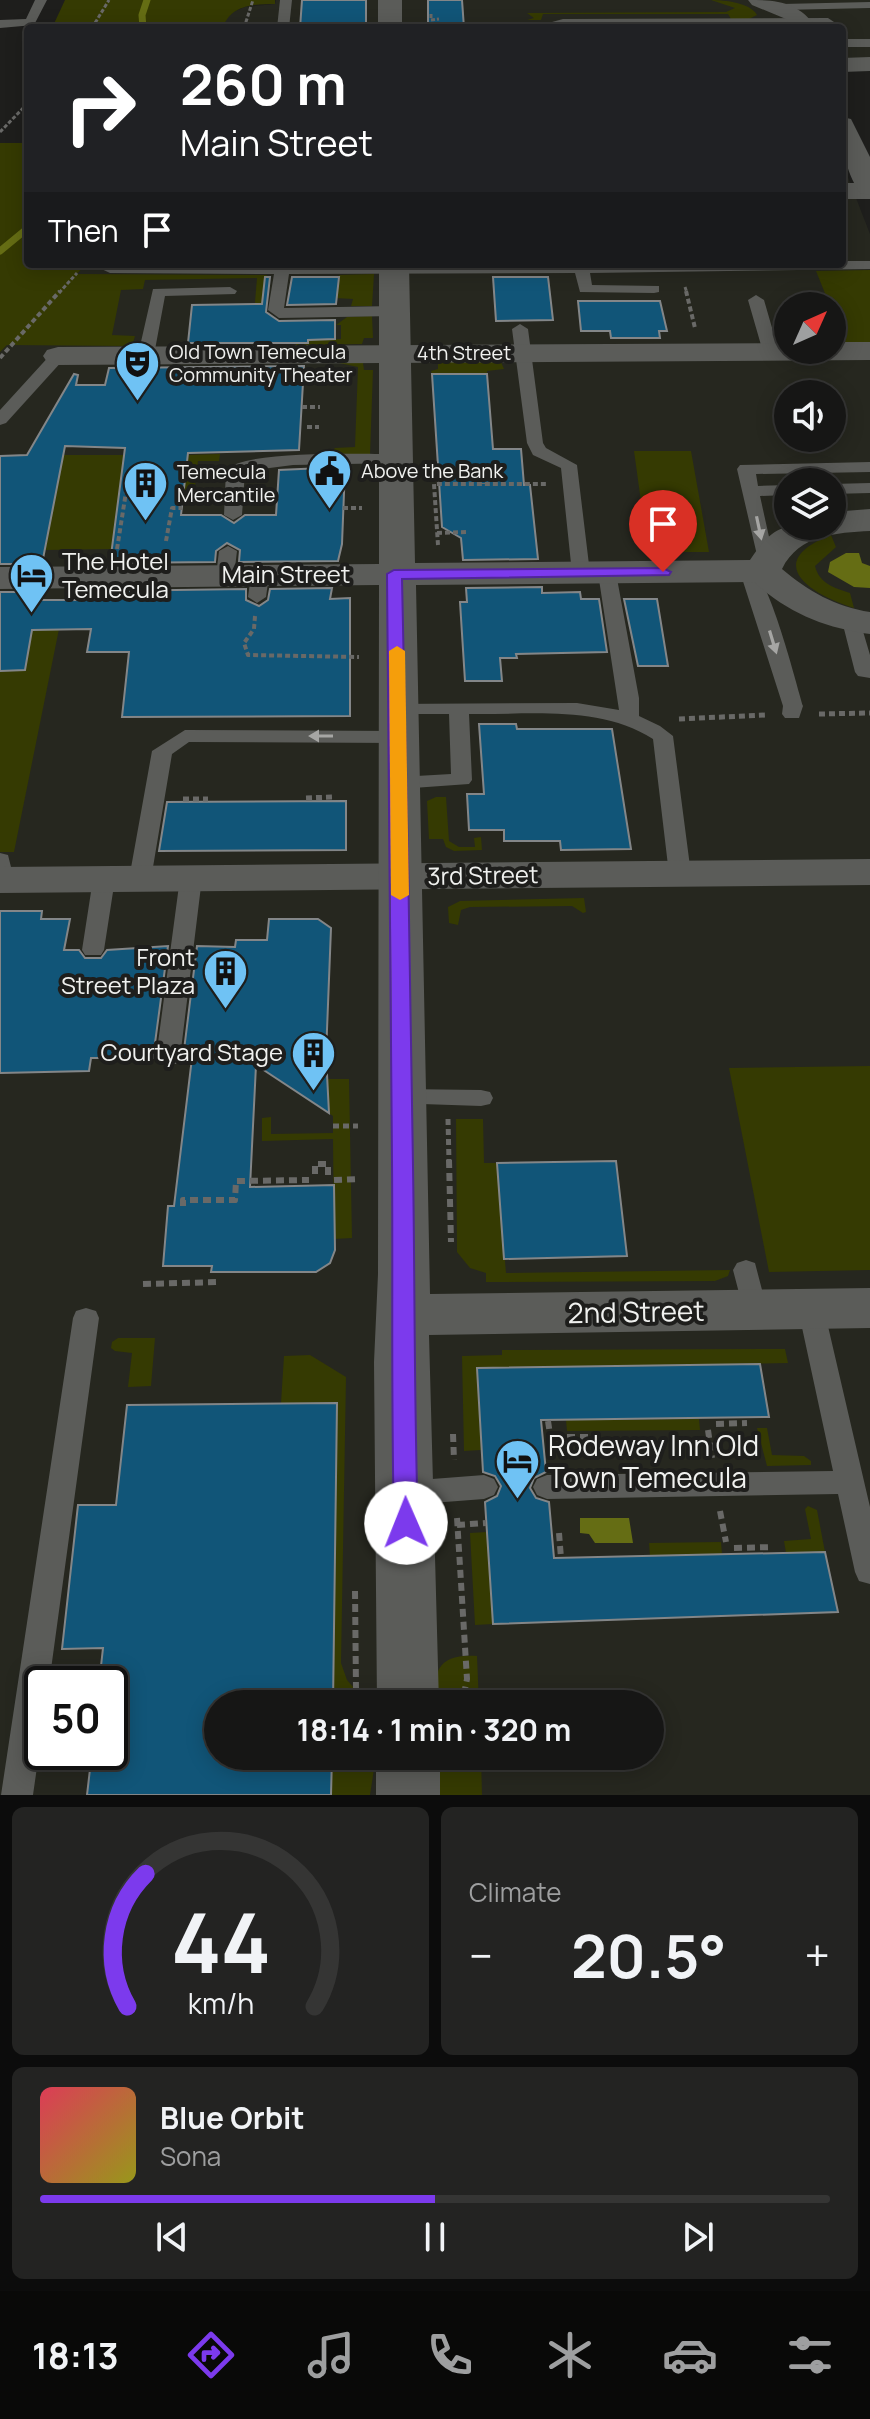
<!DOCTYPE html>
<html lang="en">
<head>
<meta charset="utf-8">
<style>
	:root { --surface:#161615; --page:#232322; --text:#f1f3f6; --muted:#9e9fa0; --line:#353534; --accent:#7c3aed }
	body { margin:0; font-family:Manrope,sans-serif; background:var(--page); color:var(--text); height:100vh; display:flex; flex-direction:column; font-size:30px; white-space:nowrap }
	* { box-sizing:border-box; margin:0 }
	p { font-size:26px; color:var(--muted) }
	.icon { flex:none; width:44px; height:44px; fill:none; stroke:currentColor; stroke-width:2; stroke-linecap:round; stroke-linejoin:round }
	.map { position:relative; height:1795px; overflow:hidden }
	.details { display:flex; flex-direction:column; gap:12px; padding:12px; background:#0c0c0c; flex:1 }
	.details>* { flex:none }
	.hud { position:absolute; left:24px; top:24px; width:822px; height:244px; border-radius:8px; box-shadow:0 4px 20px #0003,0 0 0 2px var(--line); background:#202124; color:#fff; overflow:hidden }
	.needle { width:52px; rotate:45deg }
	.controls { position:absolute; left:774px; top:292px; display:grid; gap:16px }
	.controls a { display:grid; place-items:center; width:72px; height:72px; border-radius:50%; background:var(--surface); box-shadow:0 4px 20px #0003,0 0 0 2px var(--line); font-size:40px }
	.speed { position:absolute; left:24px; top:1666px; display:flex; gap:16px; font-size:40px; font-weight:700; text-align:center }
	.speed>* { display:grid; place-content:center; width:104px; height:104px; border-radius:50%; background:var(--surface); box-shadow:0 4px 20px #0003,0 0 0 2px var(--line); line-height:1 }
	.speed .limit { border:4px solid #111; border-radius:12px; background:#fff; color:#111 }
	.pin { position:absolute; display:grid; place-items:center; width:68px; height:68px; color:#fff; margin:-82px -34px; border-radius:50% 50% 50% 0; rotate:-45deg; box-shadow:0 0 8px #0007 }
	.pin .icon { rotate:45deg }
	.me { position:absolute; width:88px; margin:-44px; rotate:359deg; stroke-linejoin:round; filter:drop-shadow(0 0 6px #0008) }
	.turn { display:flex; align-items:center; gap:28px; height:168px; padding:0 24px; font-size:36px }
	.turn .icon { width:104px; height:104px; stroke-width:2.5 }
	.turn b { display:block; font-size:56px; line-height:68px }
	.then { display:flex; align-items:center; height:76px; padding:0 24px; background:#0003; gap:16px; font-size:30px }
	.big { font-size:60px; font-weight:700; line-height:1.1 }
	.details .widget { flex:1; display:flex; flex-direction:column; justify-content:center; gap:12px; min-width:0; padding:0 28px; border-radius:12px; background:var(--page) }
	.details .dial { align-items:center; gap:0 }
	.dial svg { height:208px; overflow:visible; fill:none; stroke:var(--line); stroke-width:7; stroke-linecap:round; text-anchor:middle }
	.dial text { fill:var(--text); stroke:none }
	.song { display:flex; align-items:center; gap:24px }
	.cover { width:96px; height:96px; border-radius:12px; background:linear-gradient(135deg,hsl(350 70% 55%),hsl(60 70% 35%)) }
	.played { height:8px; border-radius:4px; background:linear-gradient(90deg,var(--accent) 50%,var(--line) 50%) }
	.keys { display:flex; justify-content:space-around; direction:ltr }
	.heat { display:flex; justify-content:space-between; align-items:center; font-size:44px; direction:ltr }
	.details .tiles { flex:1; display:grid; gap:12px; grid-template-columns:1fr 1fr }
	.widget:last-child { grid-column:span 2 }
	.trip { position:absolute; left:204px; top:1690px; width:460px; height:80px; border-radius:40px; background:var(--surface); box-shadow:0 4px 20px #0003,0 0 0 2px var(--line); font-weight:700; line-height:80px; text-align:center }
	.dock { display:flex; height:128px; justify-content:space-around; align-items:center; background:#090908; color:var(--muted) }
	.dock .icon { width:56px; height:56px }
	.dock .current { color:var(--accent) }
	.dock b { font-size:36px; color:var(--text) }
	.map>svg:first-child { display:block }
</style>
</head>
<body>
<div class="map">
<svg width="870" height="1795" viewBox="0 0 870 1795">
	<rect width="100%" height="100%" fill="#1e1e1c"/>
	<path fill="#26271f" fill-rule="evenodd" d="M276,0h594v58h-28v-30h-619l3,-10 7,-6 12,-5 30,-3z
		M842,162l28,72v1561h-870v-1443l86,-88h756zM788,306h44v44h-44zM788,394h44v44h-44zM788,482h44v44h-44zM42,1684h68v68h-68zM218,1704h432v52h-432z"/>
	<path fill="#353a02" d="M65,0h210v4c-21,0 -45,1 -52,24h-171z
		M711,0c14,0 40,3 46,15l-8,4h-18l-3,-5h-185l-2,6h-14l7,-2 -7,-5 199,-1 9,-4z
		M0,143h28v121h58l-9,10 190,1 -2,50 -12,1 4,-48 -112,2 -2,9 -22,1 -9,45 23,1 -3,10 -125,-1 -7,7z
		M870,270v73h-38v-9l9,-1 -25,-62z
		M374,274l-2,32h-21l2,-7 -18,-1 4,-23z
		M372,316l1,22h-9l-2,6 -66,1v-5l45,-1v-14h-5l11,-8z
		M438,361l63,1 3,7 -17,2v3h-55l-1,-3 7,-2z
		M339,363h24l1,7h9l-3,85 -40,-2 5,-5 20,-1 3,-80z
		M634,451h57l18,101h-61z
		M220,454l-1,7h-21l-5,42h-11l6,-48z
		M63,455h61l-12,94 -67,1z
		M831,535l5,12 -21,19c4,17 19,22 35,27l4,15c-45,-14 -92,-46 -23,-73z
		M59,629l-45,223h-14v-222z
		M436,797h10l3,44 10,6h16l-1,-9 7,-1 1,13 -28,1 -8,-4 -3,-8h-14l-2,-38z
		M584,898l2,14 -3,1 -11,-7 -102,1 -9,3 -3,15 -9,-2 -1,-16 12,-6z
		M870,1066v204l-101,2 -40,-204z
		M278,1079h71l3,159 -18,1 -1,-100 -71,2v-23l9,-1v17l62,-1v-17z
		M456,1119h27l1,44h13l9,110 224,-3 -2,6 -13,5 -229,1v-9l-16,-5 -13,-16z
		M118,1338h37l-4,48 -23,1 4,-34 -17,-2 -4,-3 1,-6z
		M785,1349l3,14 -311,5 4,82 -17,1 -2,-95 40,-1v-5z
		M310,1355l36,22 -5,286 6,17 21,24h-35l4,-301h-56l3,-47z
		M699,1419l1,11 -133,1 -1,-11z
		M757,1428h10l5,27 32,1 7,5v4l-44,1z
		M808,1506l9,4 8,42 -39,1 -2,-12 27,-2 -6,-30z
		M487,1532l6,92 -18,1 -5,-92z
		M721,1542l1,12 -72,2 -1,-13z
		M477,1656l2,48h-49c6,-34 7,-50 47,-48z
		M332,1756h44l-6,39h-39z
		M432,1756h49l1,39h-43z"/>
	<path fill="#656d14" d="M846,553h13l3,10 8,3v22l-16,-1 -26,-15 2,-10z
		M580,1518h49l4,25h-38l-6,-9 -9,-1z"/>
	<g fill="none" stroke-linecap="round" stroke-linejoin="round">
		<path stroke="#656d14" stroke-width="7" d="M143,28l-1,-13 5,-15
			M0,251l28,-23"/>
	</g>
	<path fill="#115578" stroke="#838688" stroke-width="2" d="M302,0h64v28h-66z
		M428,0h34l2,28h-36z
		M265,277h5l-4,35 13,9 56,-1v19l-27,1v3h-120l4,-38 70,-1z
		M292,277h47l-3,27 -49,1z
		M493,277h55l5,43 -57,1z
		M578,301h82l7,30h-8l1,7h-49l-1,-7h-29z
		M304,366l-5,84 -111,3 -7,62h40l13,8 11,-8h31l3,-45 66,-3 -3,77 -4,17 -99,1 1,-12 -13,-7 -11,8 -1,11 -105,1 15,-115 -60,-2 -23,118h-42v-108l27,-1 47,-81 4,1 -2,10h29l4,-17z
		M432,374h55l6,75h28l3,36h6l8,74 -75,1 -2,-22 -19,-11z
		M542,587v6l38,-1 1,7h18l8,53 -91,2 1,4h-17l2,23h-37l-5,-79h7l-1,-14z
		M332,588l-2,11 20,-1v118l-228,1 7,-65h-42l4,-23 -59,1 -7,40 -25,1v-79h37l-2,8h70l1,-9 140,-2v11l13,6 9,-6 2,-11z
		M624,599h33l11,67h-30z
		M479,724h37l1,5h95l19,120 -70,1 -1,-9h-56v-11h-35l-2,-36h17z
		M346,801v49l-187,1 8,-49z
		M0,911h42l-1,8h29l-6,31h15l6,8h16l6,-8 61,-4 -15,112h-62l-2,13 -89,2z
		M269,919h49l13,9 -5,127 3,58 -73,-48 -6,122 84,-2 1,65 -5,13 -14,9h-105l1,-6h-49l5,-60h6l18,-148h-9l14,-112 38,1 1,-7h31z
		M616,1161l11,95 -123,3 -7,-96z
		M760,1364l9,53 -228,3 5,52 -12,6 -4,10 6,10 13,4 5,56 271,-6 13,60 -345,12 -8,-122 12,-6 4,-10 -6,-10 -12,-4 -6,-104z
		M337,1403l-4,301h-115v52h114l-1,39h-244l5,-43h18v-68h-11l4,-36 -41,1 16,-144h38l11,-100z"/>
	<g fill="none" stroke-linecap="round" stroke-linejoin="round">
		<path stroke="#696967" stroke-width="3" stroke-dasharray="4 2" stroke-linecap="butt" d="M431,14v6l8,-1
			M92,28l17,-28
			M244,28l9,-28
			M0,132l28,-29
			M685,287l2,6
			M59,293l18,-20"/>
		<path stroke="#696967" stroke-width="4" stroke-dasharray="5 3" stroke-linecap="butt" d="M686,291l9,37
			M0,358l60,-67
			M302,407h18
			M307,427h12
			M432,468l50,1 1,15
			M343,508h19
			M437,533l32,-1
			M166,541l6,-33h10
			M438,545l-4,-61h113
			M117,549l9,-57
			M255,616l-1,13 -10,14 4,12 111,2"/>
		<path stroke="#696967" stroke-width="5" stroke-dasharray="6 4" stroke-linecap="butt" d="M819,714l51,-1
			M679,719l86,-4
			M306,798l26,-1
			M183,799h25
			M448,1119l1,43
			M333,1126h25"/>
		<path stroke="#696967" stroke-width="6" stroke-dasharray="8 5" stroke-linecap="butt" d="M449,1160l2,82
			M315,1174v-10h13v11
			M334,1180l25,-1
			M183,1206v-6h52l1,-19 73,-1
			M143,1284l76,-2
			M548,1421l4,27
			M716,1424l31,-1
			M708,1430l4,28
			M453,1434l1,26
			M567,1437h27l2,22
			M720,1511l6,31
			M457,1518l10,161 -5,25
			M457,1525l29,-2
			M559,1533l2,25
			M734,1548l39,-1
			M355,1591l1,98"/>
		<path fill="#5b5c59" fill-rule="evenodd" d="M35,0h12l-13,25 -34,3v-8l26,-1z
			M280,0h12l-3,28h-12z
			M870,2v6l-88,2 -6,-3 6,-3z
			M828,18l6,4 -2,3 -302,3 33,-9z
			M842,39h28v8h-28z
			M842,261h28v8l-280,4 2,12 67,1v6l-5,1 -74,-1 -5,-19 -286,1 -5,34 110,-2 8,5 -8,5 -115,2 -11,-8 6,-36 -164,-1 -19,-9h751z
			M230,287l7,4 -2,3 -70,2 -11,59 -8,5 -6,-2 -2,-3 15,-66z
			M756,295l8,5 15,52 -2,3 -6,2 -8,-5 -15,-52z
			M520,324l8,5 15,114 3,5 31,17 13,108 -3,4 -6,1 -9,-5 -11,-105 -28,-13 -6,-12 -15,-114z
			M58,351l6,2v6l-58,64 -6,2v-15l52,-57z
			M393,454l6,1 2,4 -2,4 -106,2 -48,6 -3,44 -9,5 -9,-5 2,-45c19,-20 136,-16 167,-16z
			M870,462v10l-114,2 2,12 30,-1v10l-28,1 15,68 -3,4h-12l-23,-99 3,-4z
			M870,483v10l-38,1v-10z
			M228,546l9,5 -3,25 -9,5 -9,-5 3,-25z
			M749,567c19,4 47,116 54,139l-4,12h-14l-3,-4 1,-8 -43,-134z
			M607,568l9,5 23,125v18l21,10 13,10 18,138 -11,7 -11,-7 -16,-135c-54,-34 -123,-24 -184,-25l3,66 -3,4 -70,5 -10,-6 10,-6 52,-3 -2,-60h-51l-10,-6 3,-4 186,-1 42,7 -21,-137z
			M260,570l9,5 -3,22 -9,6 -9,-6 3,-22z
			M851,615l9,6 10,34v23l-12,-2 -3,-4 -13,-51z
			M185,730l214,1 10,6 -10,6 -210,-1 -17,12 -21,125 -3,5h-16l-3,-5 23,-128z
			M0,853l8,2 3,12 -11,7z
			M191,871l11,7 -22,180 -4,6h-16l-4,-6 24,-180z
			M104,872l11,7 -11,71 -3,5h-16l-3,-5 11,-71z
			M401,1089l80,1 9,2 3,6 -3,6 -9,2 -89,-3 -3,-6 3,-6z
			M746,1260l9,3 12,46 -4,7 -9,3 -9,-3 -12,-46 4,-7z
			M811,1299l9,3 4,7 46,198v77l-11,-3 -4,-9 -17,-78 -291,5 -10,-4 -4,-8 4,-8 10,-4 286,-4 -35,-162 4,-7z
			M86,1308l10,3 3,7 -50,366h-7v48l-9,63h-32l72,-477 3,-7z
			M484,1475l10,4 4,8 -4,8 -10,4 -78,6 -10,-4 -4,-8 4,-8 10,-4z"/>
		<path fill="#5b5c59" fill-rule="evenodd" d="M870,57v14l-28,1v-14z
			M842,183h28v16h-28z
			M832,342h38v18l-812,5 -11,-3 -4,-6 4,-6 11,-3 730,-4v7h44z
			M870,859v26l-870,8v-26z"/>
		<path fill="#5b5c59" fill-rule="evenodd" d="M378,0h24v28h-24z
			M748,0c31,0 50,2 69,28h-24l-7,-9 -34,-14z
			M842,117l9,2 19,38v38l-10,-2c-16,-24 -18,-47 -18,-76z
			M379,264h30l6,299 335,-3c27,-41 38,-34 82,-34v-14l38,-3v22c-33,2 -71,3 -88,38 26,22 54,38 88,43v22c-45,-6 -82,-21 -116,-52l-338,3 14,709 440,-6v40l-441,7 10,369h-62l-3,-342 4,-88 1,-689 -379,4v-22l379,-3z
			M376,1756h64v39h-64z"/>
	</g>
	<defs><path id="oneway-solid" d="M-6-.8H1V-3.2L6.5 0L1 3.2V.8H-6Z" transform="scale(2)"/></defs>
	<g fill="#a6a6a4">
		<use href="#oneway-solid" transform="translate(759 528) rotate(78)"/>
		<use href="#oneway-solid" transform="translate(773 642) rotate(73)"/>
		<use href="#oneway-solid" transform="translate(321 736) rotate(-180)"/>
	</g>
	<path fill="#7c3aed" stroke="#51269a" stroke-width="2" d="M663,568l8,4 -2,3 -267,4c5,196 8,391 11,587 2,119 1,238 5,357l-3,7 -9,3 -9,-3 -3,-7c-3,-121 -1,-242 -2,-363 0,-195 -2,-390 -5,-586l7,-4z"/>
	<path fill="#f59e0b" d="M397,646l8,5 4,244 -9,5 -9,-5 -2,-244z"/>
	<defs>
		<symbol id="theatre-pin" viewBox="-11 -11 22 30"><path d="M0 17L-7.5 6A9.5 9.5 0 1 1 7.5 6Z" fill="#6fc2f4" stroke="#1e1e1c"/><path d="M-5-5.5Q0-4 5-5.5V0Q5 5 0 6Q-5 5-5 0ZM-3.3-2.5H-1v1.5H-3.3ZM1-2.5H3.3v1.5H1ZM-2.8 1Q0 5.5 2.8 1Z" fill="#111"/></symbol>
		<symbol id="civic-pin" viewBox="-11 -11 22 30"><path d="M0 17L-7.5 6A9.5 9.5 0 1 1 7.5 6Z" fill="#6fc2f4" stroke="#1e1e1c"/><path d="M-.6-6.5H3V-4.5H.6V-3L4-1V1h2V6H-6V1h2V-1L-.6-3ZM-1.2 2.5V6h2.4V2.5Z" fill="#111"/></symbol>
		<symbol id="building-pin" viewBox="-11 -11 22 30"><path d="M0 17L-7.5 6A9.5 9.5 0 1 1 7.5 6Z" fill="#6fc2f4" stroke="#1e1e1c"/><path d="M-4-6H4V6H1V3H-1V6H-4ZM-2.5-4.3h1.7v1.8h-1.7ZM.8-4.3h1.7v1.8H.8ZM-2.5-1h1.7V.8h-1.7ZM.8-1h1.7V.8H.8Z" fill="#111"/></symbol>
		<symbol id="hotel-pin" viewBox="-11 -11 22 30"><path d="M0 17L-7.5 6A9.5 9.5 0 1 1 7.5 6Z" fill="#6fc2f4" stroke="#1e1e1c"/><path d="M-6-4.5h1.5V1H6V5H4.5V3h-9V5H-6ZM-4 0a1.8 1.8 0 1 1 3.6 0ZM.5 0V-2.5h3Q6-2.5 6 0Z" fill="#111"/></symbol>
	</defs>
	<g fill-rule="evenodd">
		<use href="#theatre-pin" x="112" y="338" width="51" height="69"/>
		<use href="#civic-pin" x="304" y="446" width="51" height="69"/>
		<use href="#building-pin" x="120" y="458" width="51" height="69"/>
		<use href="#hotel-pin" x="6" y="550" width="51" height="69"/>
		<use href="#building-pin" x="200" y="946" width="51" height="69"/>
		<use href="#building-pin" x="288" y="1028" width="51" height="69"/>
		<use href="#hotel-pin" x="492" y="1436" width="51" height="69"/>
	</g>
	<g text-anchor="middle" stroke-width="8" stroke-linejoin="round" paint-order="stroke">
		<g font-size="20" fill="#f0f1ef" stroke="#1e1e1c" text-anchor="start">
			<text x="169" y="359">Old Town Temecula<tspan x="169" dy="23">Community Theater</tspan></text>
			<text x="361" y="478">Above the Bank</text>
			<text x="177" y="479">Temecula<tspan x="177" dy="23">Mercantile</tspan></text>
		</g>
		<g font-size="20" fill="#f0f1ef" stroke="#1e1e1c">
			<text x="464" y="360">4th Street</text>
		</g>
		<g font-size="24" fill="#f0f1ef" stroke="#1e1e1c" text-anchor="end">
			<text x="62" y="570" text-anchor="start">The Hotel<tspan x="62" dy="28">Temecula</tspan></text>
			<text x="195" y="966">Front<tspan x="195" dy="28">Street Plaza</tspan></text>
			<text x="283" y="1061">Courtyard Stage</text>
		</g>
		<g font-size="24" fill="#f0f1ef" stroke="#1e1e1c">
			<text x="286" y="583">Main Street</text>
			<text transform="translate(483 876) rotate(-1)" y="8">3rd Street</text>
		</g>
		<g font-size="28" fill="#f0f1ef" stroke="#1e1e1c">
			<text transform="translate(636 1312) rotate(-1)" y="10">2nd Street</text>
		</g>
		<g font-size="28" fill="#f0f1ef" stroke="#1e1e1c" text-anchor="start">
			<text x="548" y="1456">Rodeway Inn Old<tspan x="548" dy="32">Town Temecula</tspan></text>
		</g>
	</g>
</svg>
<div class="controls">
<a><svg class="needle" viewBox="-14 -14 28 28"><path d="M0-13l5 13h-10z" fill="#e53935"/><path d="M0 13l5-13h-10z" fill="#9e9fa0"/></svg></a>
<a><svg class="icon" aria-label="sound" viewBox="0 0 24 24"><path d="M4 9h4l5-4v14l-5-4H4zM17 9q2 3 0 6"/></svg></a>
<a><svg class="icon" aria-label="layers" viewBox="0 0 24 24"><path d="M12 4l9 5-9 5-9-5zM3 14l9 5 9-5"/></svg></a>
</div>
<div class="speed"><div class="limit">50</div></div>
<div class="pin" style="left:663px;top:572px;background:#d93025"><svg class="icon" aria-label="arrive" viewBox="0 0 24 24"><path d="M6 21V4h12l-3 4 3 4H6"/></svg></div>
<svg class="me" style="left:406px;top:1523px" viewBox="-20 -20 40 40"><circle r="19" fill="#fff"/><path d="M0-13L10 11 0 6-10 11z" fill="#7c3aed"/></svg>
<div class="trip">18:14 · 1 min · 320 m</div>
<div class="hud">
<div class="turn"><svg class="icon" aria-label="right" viewBox="0 0 24 24"><path d="M7 20v-9h11M14 6l5 5-5 5"/></svg><div><b>260 m</b>Main Street</div></div>
<div class="then">Then<svg class="icon" aria-label="arrive" viewBox="0 0 24 24"><path d="M6 21V4h12l-3 4 3 4H6"/></svg></div>
</div>
</div>
<section class="details">
<div class="tiles">
<div class="widget dial"><svg viewBox="0 0 100 80">
<path d="M14 69A42 42 0 1 1 86 69"/>
<path d="M14 69A42 42 0 0 1 21 18" stroke="#7c3aed"/>
<text x="50" y="56" font-size="32" font-weight="700">44</text>
<text x="50" y="72" font-size="11">km/h</text>
</svg></div>
<div class="widget"><p>Climate</p>
<div class="heat"><a>−</a><b class="big">20.5°</b><a>+</a></div>
</div>
<div class="widget">
<div class="song"><i class="cover"></i><div><b>Blue Orbit</b><p>Sona</p></div></div>
<div class="played"></div>
<div class="keys"><svg class="icon" aria-label="previous" viewBox="0 0 24 24"><path d="M18 5L8 12l10 7zM5 5v14"/></svg><svg class="icon" aria-label="pause" viewBox="0 0 24 24"><path d="M8 5v14M16 5v14"/></svg><svg class="icon" aria-label="next" viewBox="0 0 24 24"><path d="M6 5l10 7-10 7zM19 5v14"/></svg></div>
</div>
</div>
</section>
<nav class="dock">
<b>18:13</b>
<svg class="icon current" aria-label="directions" viewBox="0 0 24 24"><path d="M12 3l9 9-9 9-9-9zM9 14v-3h6M13 9l2 2-2 2"/></svg>
<svg class="icon" aria-label="music" viewBox="0 0 24 24"><path d="M9 18V5l10-2v13"/><circle cx="6" cy="18" r="3"/><circle cx="16" cy="16" r="3"/></svg>
<svg class="icon" aria-label="phone" viewBox="0 0 24 24"><path d="M5 4h4l2 5-3 2q2 4 5 5l2-3 5 2v4C11 20 4 13 5 4z"/></svg>
<svg class="icon" aria-label="climate" viewBox="0 0 24 24"><path d="M12 3v18M4 7l16 10M4 17L20 7"/></svg>
<svg class="icon" aria-label="car" viewBox="0 0 24 24"><path d="M5 17H2v-5l4-1 3-4h7l3 4 3 1v5h-3M9 17h6M6 11h13"/><circle cx="7" cy="17" r="2"/><circle cx="17" cy="17" r="2"/></svg>
<svg class="icon" aria-label="filters" viewBox="0 0 24 24"><path d="M4 7h16M4 17h16"/><circle cx="9" cy="7" r="2"/><circle cx="15" cy="17" r="2"/></svg>
</nav>
</body>
</html>
